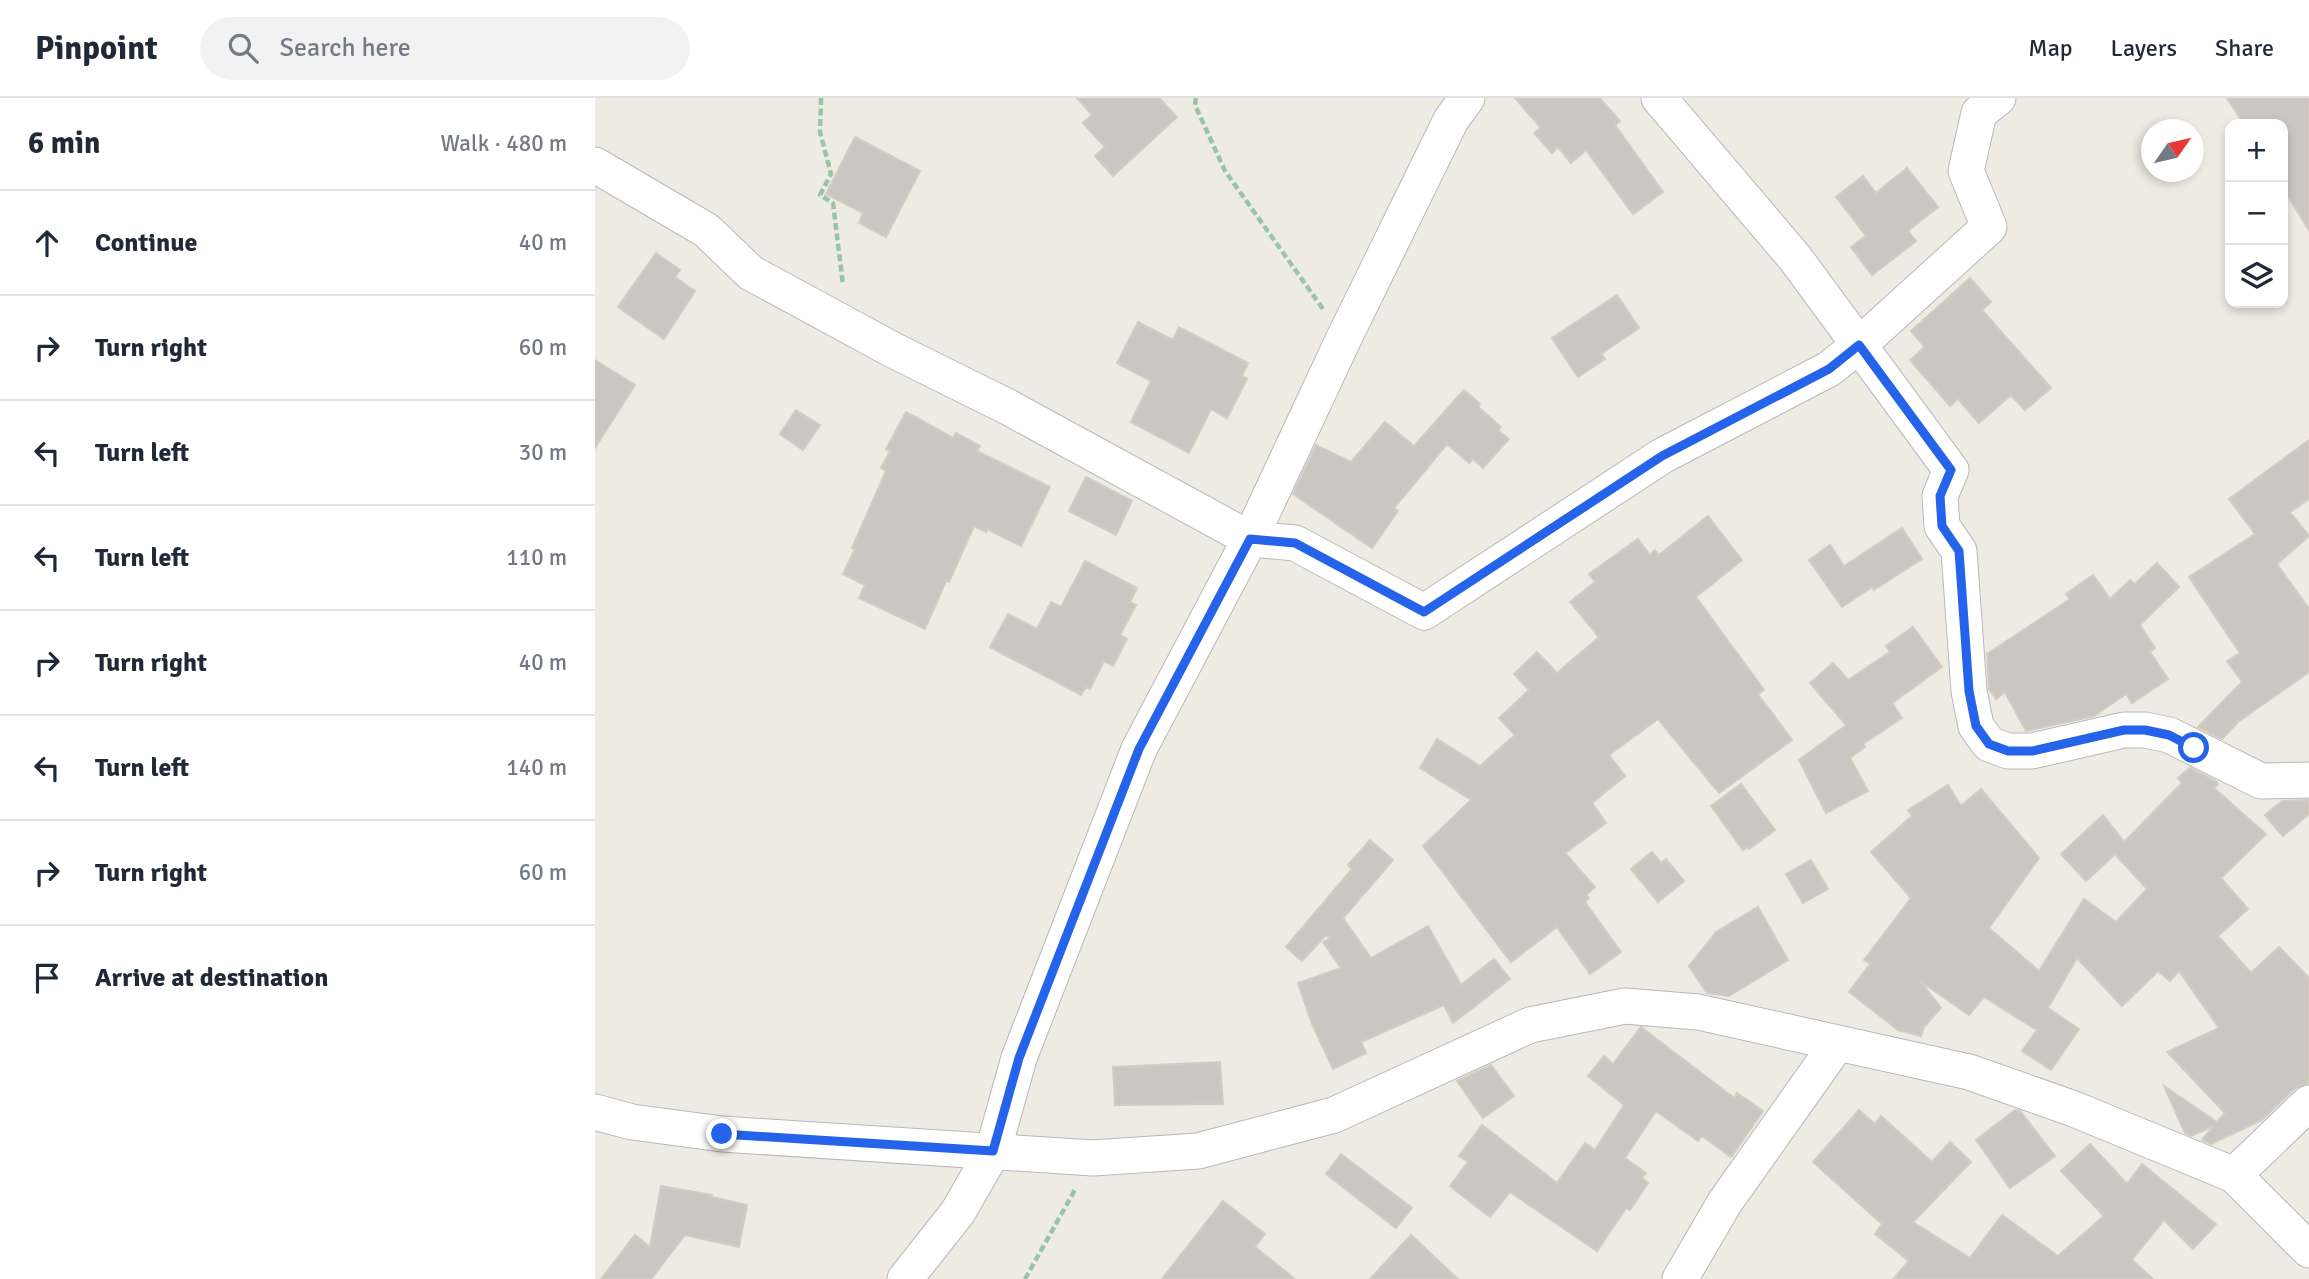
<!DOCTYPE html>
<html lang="en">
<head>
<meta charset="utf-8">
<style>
	body { margin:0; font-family:Signika,sans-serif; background:#f2f2f3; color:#1f2937 }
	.controls { position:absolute; right:21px; top:21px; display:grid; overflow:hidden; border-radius:14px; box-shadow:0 4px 10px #0003 }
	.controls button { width:63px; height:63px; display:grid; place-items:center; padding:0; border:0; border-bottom:2px solid #e0e1e3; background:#fff; color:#1f2937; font:35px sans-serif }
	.compass { position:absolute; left:1546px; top:21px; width:63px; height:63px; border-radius:50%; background:#fff; box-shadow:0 4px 10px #0003; rotate:56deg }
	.stop { position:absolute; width:21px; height:21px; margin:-16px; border:5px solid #2563eb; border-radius:50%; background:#fff }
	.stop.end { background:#2563eb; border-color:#fff; box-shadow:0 2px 7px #0008 }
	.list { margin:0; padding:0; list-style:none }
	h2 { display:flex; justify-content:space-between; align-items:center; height:91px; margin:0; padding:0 28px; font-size:30px }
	h2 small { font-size:23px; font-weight:400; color:#747a83 }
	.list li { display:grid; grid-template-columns:46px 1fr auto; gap:21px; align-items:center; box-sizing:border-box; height:105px; padding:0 28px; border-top:2px solid #e0e1e3 }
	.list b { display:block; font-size:26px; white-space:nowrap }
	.list em { font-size:23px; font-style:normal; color:#747a83 }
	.icon { flex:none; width:38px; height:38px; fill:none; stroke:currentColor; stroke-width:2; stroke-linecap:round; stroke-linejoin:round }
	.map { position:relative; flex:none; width:1714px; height:1181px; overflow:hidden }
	header { display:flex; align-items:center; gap:42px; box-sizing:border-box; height:98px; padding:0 35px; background:#fff; border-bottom:2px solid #e0e1e3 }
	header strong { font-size:33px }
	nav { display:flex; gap:38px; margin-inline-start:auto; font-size:24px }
	.search { width:490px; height:63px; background:#f2f2f3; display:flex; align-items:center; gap:18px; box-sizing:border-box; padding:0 24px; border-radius:38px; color:#747a83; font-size:26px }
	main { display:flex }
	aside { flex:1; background:#fff }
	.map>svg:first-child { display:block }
</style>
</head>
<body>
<header>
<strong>Pinpoint</strong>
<div class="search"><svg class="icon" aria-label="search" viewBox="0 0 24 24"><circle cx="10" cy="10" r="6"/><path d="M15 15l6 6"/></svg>Search here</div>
<nav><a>Map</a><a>Layers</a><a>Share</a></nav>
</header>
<main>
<aside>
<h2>6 min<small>Walk · 480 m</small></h2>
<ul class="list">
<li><svg class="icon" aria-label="ahead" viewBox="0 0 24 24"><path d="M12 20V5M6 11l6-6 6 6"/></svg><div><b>Continue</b></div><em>40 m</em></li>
<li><svg class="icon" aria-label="right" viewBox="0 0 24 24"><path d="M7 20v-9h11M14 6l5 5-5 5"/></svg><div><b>Turn right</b></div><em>60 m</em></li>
<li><svg class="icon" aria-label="left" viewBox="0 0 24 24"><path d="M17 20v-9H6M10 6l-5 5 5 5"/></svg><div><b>Turn left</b></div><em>30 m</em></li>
<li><svg class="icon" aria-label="left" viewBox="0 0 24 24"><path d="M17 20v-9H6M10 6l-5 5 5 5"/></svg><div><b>Turn left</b></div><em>110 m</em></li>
<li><svg class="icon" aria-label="right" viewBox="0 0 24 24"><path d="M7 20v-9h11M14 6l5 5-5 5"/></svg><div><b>Turn right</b></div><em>40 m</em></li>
<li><svg class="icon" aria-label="left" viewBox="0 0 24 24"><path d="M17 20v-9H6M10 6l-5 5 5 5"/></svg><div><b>Turn left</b></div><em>140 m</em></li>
<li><svg class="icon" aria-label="right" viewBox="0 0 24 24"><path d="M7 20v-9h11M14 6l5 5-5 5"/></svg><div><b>Turn right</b></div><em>60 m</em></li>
<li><svg class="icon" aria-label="arrive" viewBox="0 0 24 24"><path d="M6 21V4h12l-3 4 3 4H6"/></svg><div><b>Arrive at destination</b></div></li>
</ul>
</aside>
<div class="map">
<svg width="1714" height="1181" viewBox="0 0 1714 1181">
	<rect width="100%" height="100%" fill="#eeebe3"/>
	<g fill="#cac7c2" stroke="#d2ccc1" stroke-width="2">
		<polygon points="482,0 564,0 582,19 518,78 500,58 510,49 488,25 497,17"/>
		<polygon points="920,0 1005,0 1025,23 1020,27 1068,94 1038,116 991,52 976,65 963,49 957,55 939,35 946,30"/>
		<polygon points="1632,0 1714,0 1714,132 1688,90 1688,26 1649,26"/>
		<polygon points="260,39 325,73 291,139 264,125 268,115 231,96"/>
		<polygon points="1312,70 1343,109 1313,133 1321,143 1277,177 1256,149 1271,138 1241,99 1268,78 1281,95"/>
		<polygon points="61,155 85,172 80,179 100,193 69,241 23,209"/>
		<polygon points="1375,180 1396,204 1387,212 1456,290 1430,312 1416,297 1384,325 1363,301 1355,308 1315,262 1330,249 1316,233"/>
		<polygon points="1022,197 1044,230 1006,256 1010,261 983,279 957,240"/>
		<polygon points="543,224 578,242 584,229 653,265 647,278 652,281 632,320 616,311 594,355 536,324 556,283 522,265"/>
		<polygon points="0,262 40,287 0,350"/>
		<polygon points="869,292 885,306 883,309 906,329 903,332 914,341 888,370 878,361 874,365 852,346 799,410 803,413 777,450 698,396 721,347 756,364 790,324 819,348"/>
		<polygon points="201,312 225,327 208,352 185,336"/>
		<polygon points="311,314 358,340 361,335 385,348 382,353 455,389 426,448 392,431 391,434 379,428 354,484 351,483 330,531 264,500 270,487 248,476 260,451 257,450 291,373 286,370 295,353 291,351"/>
		<polygon points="1714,342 1714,401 1695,414 1714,438 1682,466 1714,511 1714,574 1643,624 1627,641 1603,629 1647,584 1632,563 1645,555 1594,479 1660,436 1634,401"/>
		<polygon points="491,379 537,403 521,437 474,413"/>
		<polygon points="1113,418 1147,462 1101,499 1169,592 1163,596 1197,642 1124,695 1063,621 1014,657 1030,678 997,705 1011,725 970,755 1000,789 991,797 994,800 990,804 1026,854 995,876 962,829 916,864 828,748 876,702 825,670 842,641 885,668 920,637 904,620 934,592 919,576 942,554 962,575 1004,539 975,504 1000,484 994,476 1043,441 1055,457 1060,452 1064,457"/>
		<polygon points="1307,430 1327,461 1279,492 1277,489 1247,509 1214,462 1235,447 1249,468"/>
		<polygon points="490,463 542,490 535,504 541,507 525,537 532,541 518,568 509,563 495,591 491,589 486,597 395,549 413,516 442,531 456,504 466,509"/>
		<polygon points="1562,465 1584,489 1545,527 1560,550 1555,554 1573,581 1537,605 1531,596 1499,618 1431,633 1410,594 1401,601 1394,591 1392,556 1475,501 1471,496 1498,477 1515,501 1535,482 1540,486"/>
		<polygon points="1318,529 1347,569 1297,605 1307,620 1268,646 1270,649 1255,660 1273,693 1231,715 1204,662 1251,627 1215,585 1238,565 1253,582 1295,554 1291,548"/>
		<polygon points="1595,670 1621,683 1623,686 1619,690 1671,736 1626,780 1653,811 1623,838 1656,875 1684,849 1714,880 1714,985 1700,990 1667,1022 1616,1046 1607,1042 1619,1028 1596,1038 1590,1035 1569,988 1622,1024 1630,1015 1572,954 1624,930 1584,873 1575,883 1563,873 1527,908 1482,860 1453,910 1484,931 1456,972 1427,953 1442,932 1389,899 1374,917 1325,883 1346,910 1329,929 1326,938 1303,932 1254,894 1275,866 1269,862 1316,800 1276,754 1317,718 1313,712 1353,687 1366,708 1386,691 1444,760 1394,830 1444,873 1489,801 1521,824 1552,791 1520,756 1491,783 1466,756 1508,717 1529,744 1587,685 1583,680"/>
		<polygon points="1146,686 1180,732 1154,751 1152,749 1148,752 1116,708"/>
		<polygon points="1714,702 1714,716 1688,738 1670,717 1687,703"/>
		<polygon points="775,742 798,762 748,820 776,860 833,828 866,887 899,861 915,881 858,925 849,907 766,944 771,955 738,971 717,926 703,885 746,870 728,844 735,840 731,837 707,863 691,849 757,771 753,767"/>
		<polygon points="1057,754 1066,765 1071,761 1089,783 1063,804 1036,771"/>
		<polygon points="1216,762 1233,791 1208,805 1191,776"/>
		<polygon points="1163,809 1193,862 1134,898 1112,895 1094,868 1121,834"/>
		<polygon points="1046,929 1139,1000 1142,995 1168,1013 1136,1059 1107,1038 1103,1043 1061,1013 1030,1060 1051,1075 1047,1080 1053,1085 1035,1112 1031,1110 1002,1153 915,1094 895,1119 855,1088 873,1064 864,1058 887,1027 962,1085 990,1045 1000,1052 1029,1007 993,978 1009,958 1018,966"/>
		<polygon points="625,964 628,1006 520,1007 518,969"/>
		<polygon points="896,967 919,998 888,1020 862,983"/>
		<polygon points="1264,1012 1280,1026 1286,1018 1337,1064 1355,1044 1376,1064 1318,1124 1375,1160 1407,1117 1463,1158 1509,1118 1466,1073 1495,1046 1532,1086 1547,1066 1621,1126 1598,1151 1569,1122 1537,1162 1558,1181 1298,1181 1314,1163 1280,1136 1287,1126 1218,1064"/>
		<polygon points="1420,1012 1425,1013 1460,1058 1415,1090 1381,1042"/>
		<polygon points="746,1056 817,1110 801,1130 731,1076"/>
		<polygon points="66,1088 117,1097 117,1099 152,1107 144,1149 90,1137 56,1181 6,1181 40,1137 55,1149"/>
		<polygon points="628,1103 670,1136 660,1149 700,1181 567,1181"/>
		<polygon points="816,1137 863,1181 775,1181"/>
	</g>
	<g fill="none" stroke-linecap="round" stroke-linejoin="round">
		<defs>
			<g id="street">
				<polyline points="1064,0 1200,160 1356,372 1345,398 1347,428 1364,453 1374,593 1381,628 1394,646 1413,653 1437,653 1529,632 1550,632 1574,637 1666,683 1714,682"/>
				<polyline points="0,67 111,132 156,175 298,252 413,309 655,441 700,445 829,514 1067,358 1234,271 1264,247 1394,129 1371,73 1384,15 1403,0"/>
				<polyline points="0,1014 37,1024 127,1036 498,1060 603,1053 739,1017 935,927 1030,908 1103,914 1374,974 1479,1011 1639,1077 1714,1152"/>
				<polyline points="1639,1077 1714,1005"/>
				<polyline points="310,1181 363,1114 398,1053 424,960 544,651 655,441 749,240 856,22 872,0"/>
				<polyline points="1085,1181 1130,1104 1242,946"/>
			</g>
		</defs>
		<use href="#street" stroke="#b5b9bd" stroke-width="37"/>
		<g stroke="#98c6a4" stroke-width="4.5" stroke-dasharray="7 3.5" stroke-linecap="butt">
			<polyline points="226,0 225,34 236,76 225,97 238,105 248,187"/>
			<polyline points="601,0 600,7 630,73 728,211"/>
			<polyline points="430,1181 481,1090"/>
		</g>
		<use href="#street" stroke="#fff" stroke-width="35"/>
	</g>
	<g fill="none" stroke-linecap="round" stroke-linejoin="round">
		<polyline stroke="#2563eb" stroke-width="9" points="127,1036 398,1053 424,960 544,651 655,441 700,445 829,514 1067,358 1234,271 1264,247 1356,372 1345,398 1347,428 1364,453 1374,593 1381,628 1394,646 1413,653 1437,653 1529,632 1550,632 1574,637 1599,650"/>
	</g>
</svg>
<div class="controls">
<button>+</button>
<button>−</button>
<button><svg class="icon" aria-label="layers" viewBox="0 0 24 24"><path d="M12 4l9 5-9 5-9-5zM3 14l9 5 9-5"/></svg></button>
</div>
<svg class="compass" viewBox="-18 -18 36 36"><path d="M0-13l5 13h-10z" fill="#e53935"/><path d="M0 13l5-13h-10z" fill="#747a83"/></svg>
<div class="stop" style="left:1599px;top:650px"></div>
<div class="stop end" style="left:127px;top:1036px"></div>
</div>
</main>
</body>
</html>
